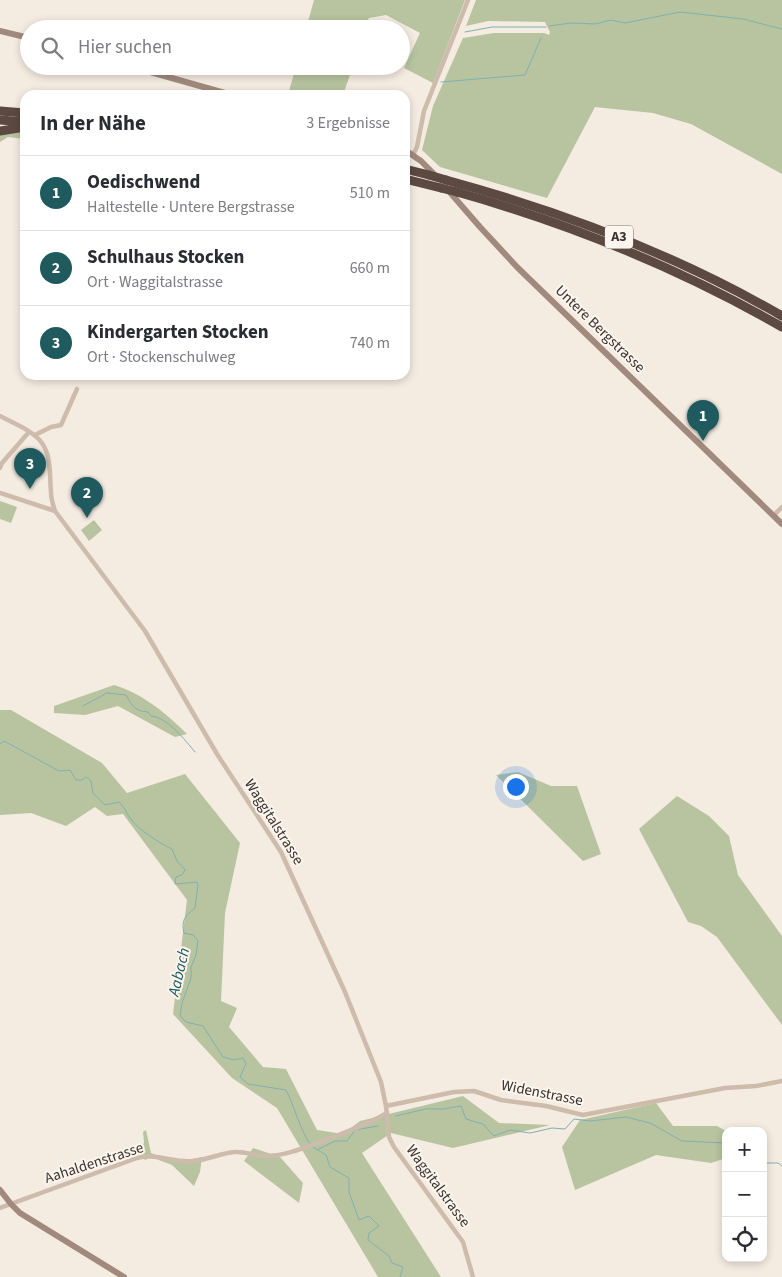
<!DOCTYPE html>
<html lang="de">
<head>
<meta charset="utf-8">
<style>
	body { margin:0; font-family:"Source Sans 3",sans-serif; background:#f7f7f7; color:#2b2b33 }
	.controls { position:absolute; right:15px; bottom:15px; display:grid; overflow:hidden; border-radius:10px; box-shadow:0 2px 8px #0003 }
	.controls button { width:45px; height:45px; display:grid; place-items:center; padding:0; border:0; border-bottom:1px solid #e1e1e2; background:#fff; color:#2b2b33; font:25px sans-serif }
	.you { position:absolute; left:515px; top:786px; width:18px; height:18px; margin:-12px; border:4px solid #fff; border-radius:50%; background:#1a73e8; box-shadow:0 0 0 8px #1a73e833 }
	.badge { display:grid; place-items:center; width:32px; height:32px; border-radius:50%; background:#1f5a5e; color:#fff; font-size:16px; font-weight:700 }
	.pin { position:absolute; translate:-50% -41px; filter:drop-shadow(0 1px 2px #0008) }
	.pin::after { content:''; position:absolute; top:26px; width:18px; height:15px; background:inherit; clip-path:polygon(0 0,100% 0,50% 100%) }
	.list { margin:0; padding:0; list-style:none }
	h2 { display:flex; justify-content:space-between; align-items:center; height:65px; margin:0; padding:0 20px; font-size:21px }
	h2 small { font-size:16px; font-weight:400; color:#7c7c81 }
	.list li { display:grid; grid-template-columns:32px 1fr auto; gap:15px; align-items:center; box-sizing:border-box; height:75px; padding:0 20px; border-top:1px solid #e1e1e2 }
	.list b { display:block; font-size:19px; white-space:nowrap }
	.list p { margin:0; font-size:16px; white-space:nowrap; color:#7c7c81 }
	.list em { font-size:16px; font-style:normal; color:#7c7c81 }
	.icon { flex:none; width:28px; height:28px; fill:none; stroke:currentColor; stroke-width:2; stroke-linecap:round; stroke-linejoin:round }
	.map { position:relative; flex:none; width:782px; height:1277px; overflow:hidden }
	.search { position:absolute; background:#fff; box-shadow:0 2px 8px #0003; left:20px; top:20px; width:390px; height:55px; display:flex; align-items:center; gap:12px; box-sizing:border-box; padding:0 18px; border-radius:28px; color:#7c7c81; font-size:19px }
	.panel { position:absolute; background:#fff; box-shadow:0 2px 8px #0003; left:20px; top:90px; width:390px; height:290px; border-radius:15px }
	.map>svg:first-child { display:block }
</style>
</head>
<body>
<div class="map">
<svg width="782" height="1277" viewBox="0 0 782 1277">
	<rect width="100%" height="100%" fill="#f4ebe1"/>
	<g fill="#b8c4a0">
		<polygon points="314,0 465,0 433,83 404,68 420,33 386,15 369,18 363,29 306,29"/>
		<polygon points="476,0 782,0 782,174 691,124 653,113 595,107 547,198 440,167 422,150 433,106 463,38 494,33 544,33 549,35 550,32 545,22 488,21 466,26"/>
		<polygon points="296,66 353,66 343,95 288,95"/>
		<polygon points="10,132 25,132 25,139 8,137 0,142 0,134"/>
		<polygon points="0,501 17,507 11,523 0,519"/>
		<polygon points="94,520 102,530 89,541 81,530"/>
		<path d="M 114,685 C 143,694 166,713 187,734 L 175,737 L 118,706 L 85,715 L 54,713 L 54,706 Z"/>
		<polygon points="0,710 11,710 102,763 127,793 185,774 240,843 225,913 221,1001 237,1008 229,1027 263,1067 286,1069 317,1130 343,1134 360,1121 463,1096 499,1123 550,1125 453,1148 391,1133 362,1153 441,1277 378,1277 277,1108 232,1078 173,1014 187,900 123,814 107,816 95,807 66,826 31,813 0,815"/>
		<polygon points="518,772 551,786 577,786 601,854 583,861 496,775"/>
		<polygon points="677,796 709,816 729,836 738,875 782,936 782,1025 717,937 701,926 688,922 639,829"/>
		<polygon points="656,1103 673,1126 717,1126 726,1131 726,1158 711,1163 656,1155 575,1190 562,1147 580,1120"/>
		<path d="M 146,1130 L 151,1153 C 171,1161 181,1162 202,1157 L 200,1172 L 194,1186 L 172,1165 L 151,1157 L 145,1160 L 141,1155 L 144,1142 L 143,1132 Z"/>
		<polygon points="253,1148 280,1157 303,1183 299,1203 244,1161"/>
	</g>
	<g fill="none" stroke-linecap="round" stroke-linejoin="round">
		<g stroke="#7fb0b2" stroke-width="1">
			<polyline points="549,26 571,23 595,24 611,20 625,23 680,12 743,19 782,29"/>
			<polyline points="465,32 492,27 546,27"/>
			<polyline points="441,82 525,75 541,38"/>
			<path d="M 83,706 L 107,693 L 126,695 C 132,706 135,711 148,712 L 151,716 C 167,717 185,740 195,752"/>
			<path d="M 0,744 L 4,741 L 59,771 L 70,770 L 76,780 L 82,780 L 86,777 L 91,781 L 93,793 L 105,805 L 119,802 C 125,808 126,812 130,818 C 137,829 161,844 172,849 L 177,861 L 185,870 L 182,875 L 176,877 L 175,884 L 197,882 L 198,885 L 195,908 C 185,916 181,920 184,933 L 193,935 L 198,940 L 196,955 L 191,967 L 191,978 L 182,1003 L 180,1016 L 186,1022 L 203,1026 L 223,1057 L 234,1060 L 243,1058 L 246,1064 L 240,1077 L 248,1084 L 286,1090 C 295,1107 299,1128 310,1144"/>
			<polyline points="396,1116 425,1109 443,1109 461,1106 466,1119 483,1124 494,1136 510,1130 530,1133 552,1128 565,1129 574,1119 590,1121 626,1117 650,1123 682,1141 726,1143"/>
			<polyline points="313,1147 326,1155 330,1167 349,1178 349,1192 359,1220 369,1216 379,1226 369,1233 368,1240 389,1256 392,1263 403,1267 400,1277"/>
			<polyline points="317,1150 335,1141 347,1141 355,1130 378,1126"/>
			<polyline points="764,1163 778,1163 782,1166"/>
		</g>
		<g stroke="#cdbbac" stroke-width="4.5">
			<polyline points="413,155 417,147 424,111 468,0"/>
			<path d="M 0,416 C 11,422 25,427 34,435 C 53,449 49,472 51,492 C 51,499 53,505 55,511 L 145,631 L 217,754 L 281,852 L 345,992 L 381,1082 L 386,1106 L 389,1137 L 394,1147 L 463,1242 L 473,1277"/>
			<polyline points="35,435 51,427 61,425 77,389"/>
			<polyline points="0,468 2,463 29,432"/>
			<polyline points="0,493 55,511"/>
			<polyline points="773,516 782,507"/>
			<polyline points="386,1106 454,1092 474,1091 501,1100 546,1106 583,1115 725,1088 756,1086 782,1081"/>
			<path d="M 0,1208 L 137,1158 C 159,1153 173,1163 193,1161 C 208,1160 220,1153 235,1152 C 245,1151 255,1156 265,1156 C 288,1156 310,1145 331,1138 C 350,1130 369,1124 387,1113"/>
		</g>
		<g stroke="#a18a7d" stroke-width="6">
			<polyline points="0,31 29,38"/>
			<polyline points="129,66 232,95"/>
			<polyline points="405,150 421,161 436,176"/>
			<polyline points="447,189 480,227 517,267 782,524"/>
			<polyline points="0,1190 11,1204 20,1213 124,1277"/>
		</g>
		<g stroke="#5c4a42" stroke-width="9">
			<polyline points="0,111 25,113"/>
			<polyline points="0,120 25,122"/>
			<polyline points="0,131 25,127"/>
			<polyline points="405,169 429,175"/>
			<polyline points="405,179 441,188"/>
			<path d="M 446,180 C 563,212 677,255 782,316"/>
			<path d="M 457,192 C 571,224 679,268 782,327"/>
		</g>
		<g stroke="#5c4a42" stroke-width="9">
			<polyline points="429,175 446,180"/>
			<polyline points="441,188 457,192"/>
		</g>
	</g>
	<g text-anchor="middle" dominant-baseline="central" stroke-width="4" stroke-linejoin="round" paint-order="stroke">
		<rect fill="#fbf5ee" stroke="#756b66" stroke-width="1" x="605" y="225.5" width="28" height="23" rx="4"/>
		<g font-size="14" font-weight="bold" fill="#3b302b">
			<text x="619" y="237">A3</text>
		</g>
		<g font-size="15" fill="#3b302b" stroke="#fbf5ee">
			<text transform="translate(600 329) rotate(44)">Untere Bergstrasse</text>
			<text transform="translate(274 822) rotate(58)">Waggitalstrasse</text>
			<text transform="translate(542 1093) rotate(11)">Widenstrasse</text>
			<text transform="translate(94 1163) rotate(-18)">Aahaldenstrasse</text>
			<text transform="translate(438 1186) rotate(54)">Waggitalstrasse</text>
		</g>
		<g font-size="16" font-style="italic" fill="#1f5a5e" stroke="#fbf5ee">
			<text transform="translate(179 972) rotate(-77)">Aabach</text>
		</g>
	</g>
</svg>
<div class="controls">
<button>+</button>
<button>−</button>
<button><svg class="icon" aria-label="locate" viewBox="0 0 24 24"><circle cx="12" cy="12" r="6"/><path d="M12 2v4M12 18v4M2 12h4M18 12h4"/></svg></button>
</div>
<div class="you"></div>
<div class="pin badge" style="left:703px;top:441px">1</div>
<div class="pin badge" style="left:87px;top:518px">2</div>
<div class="pin badge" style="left:30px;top:489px">3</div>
<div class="search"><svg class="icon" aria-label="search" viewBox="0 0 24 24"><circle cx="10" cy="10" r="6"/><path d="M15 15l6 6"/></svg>Hier suchen</div>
<section class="panel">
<h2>In der Nähe<small>3 Ergebnisse</small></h2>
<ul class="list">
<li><span class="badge">1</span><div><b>Oedischwend</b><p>Haltestelle · Untere Bergstrasse</p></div><em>510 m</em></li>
<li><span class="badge">2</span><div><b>Schulhaus Stocken</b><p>Ort · Waggitalstrasse</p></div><em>660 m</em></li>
<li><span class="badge">3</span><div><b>Kindergarten Stocken</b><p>Ort · Stockenschulweg</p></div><em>740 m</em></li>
</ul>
</section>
</div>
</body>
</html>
